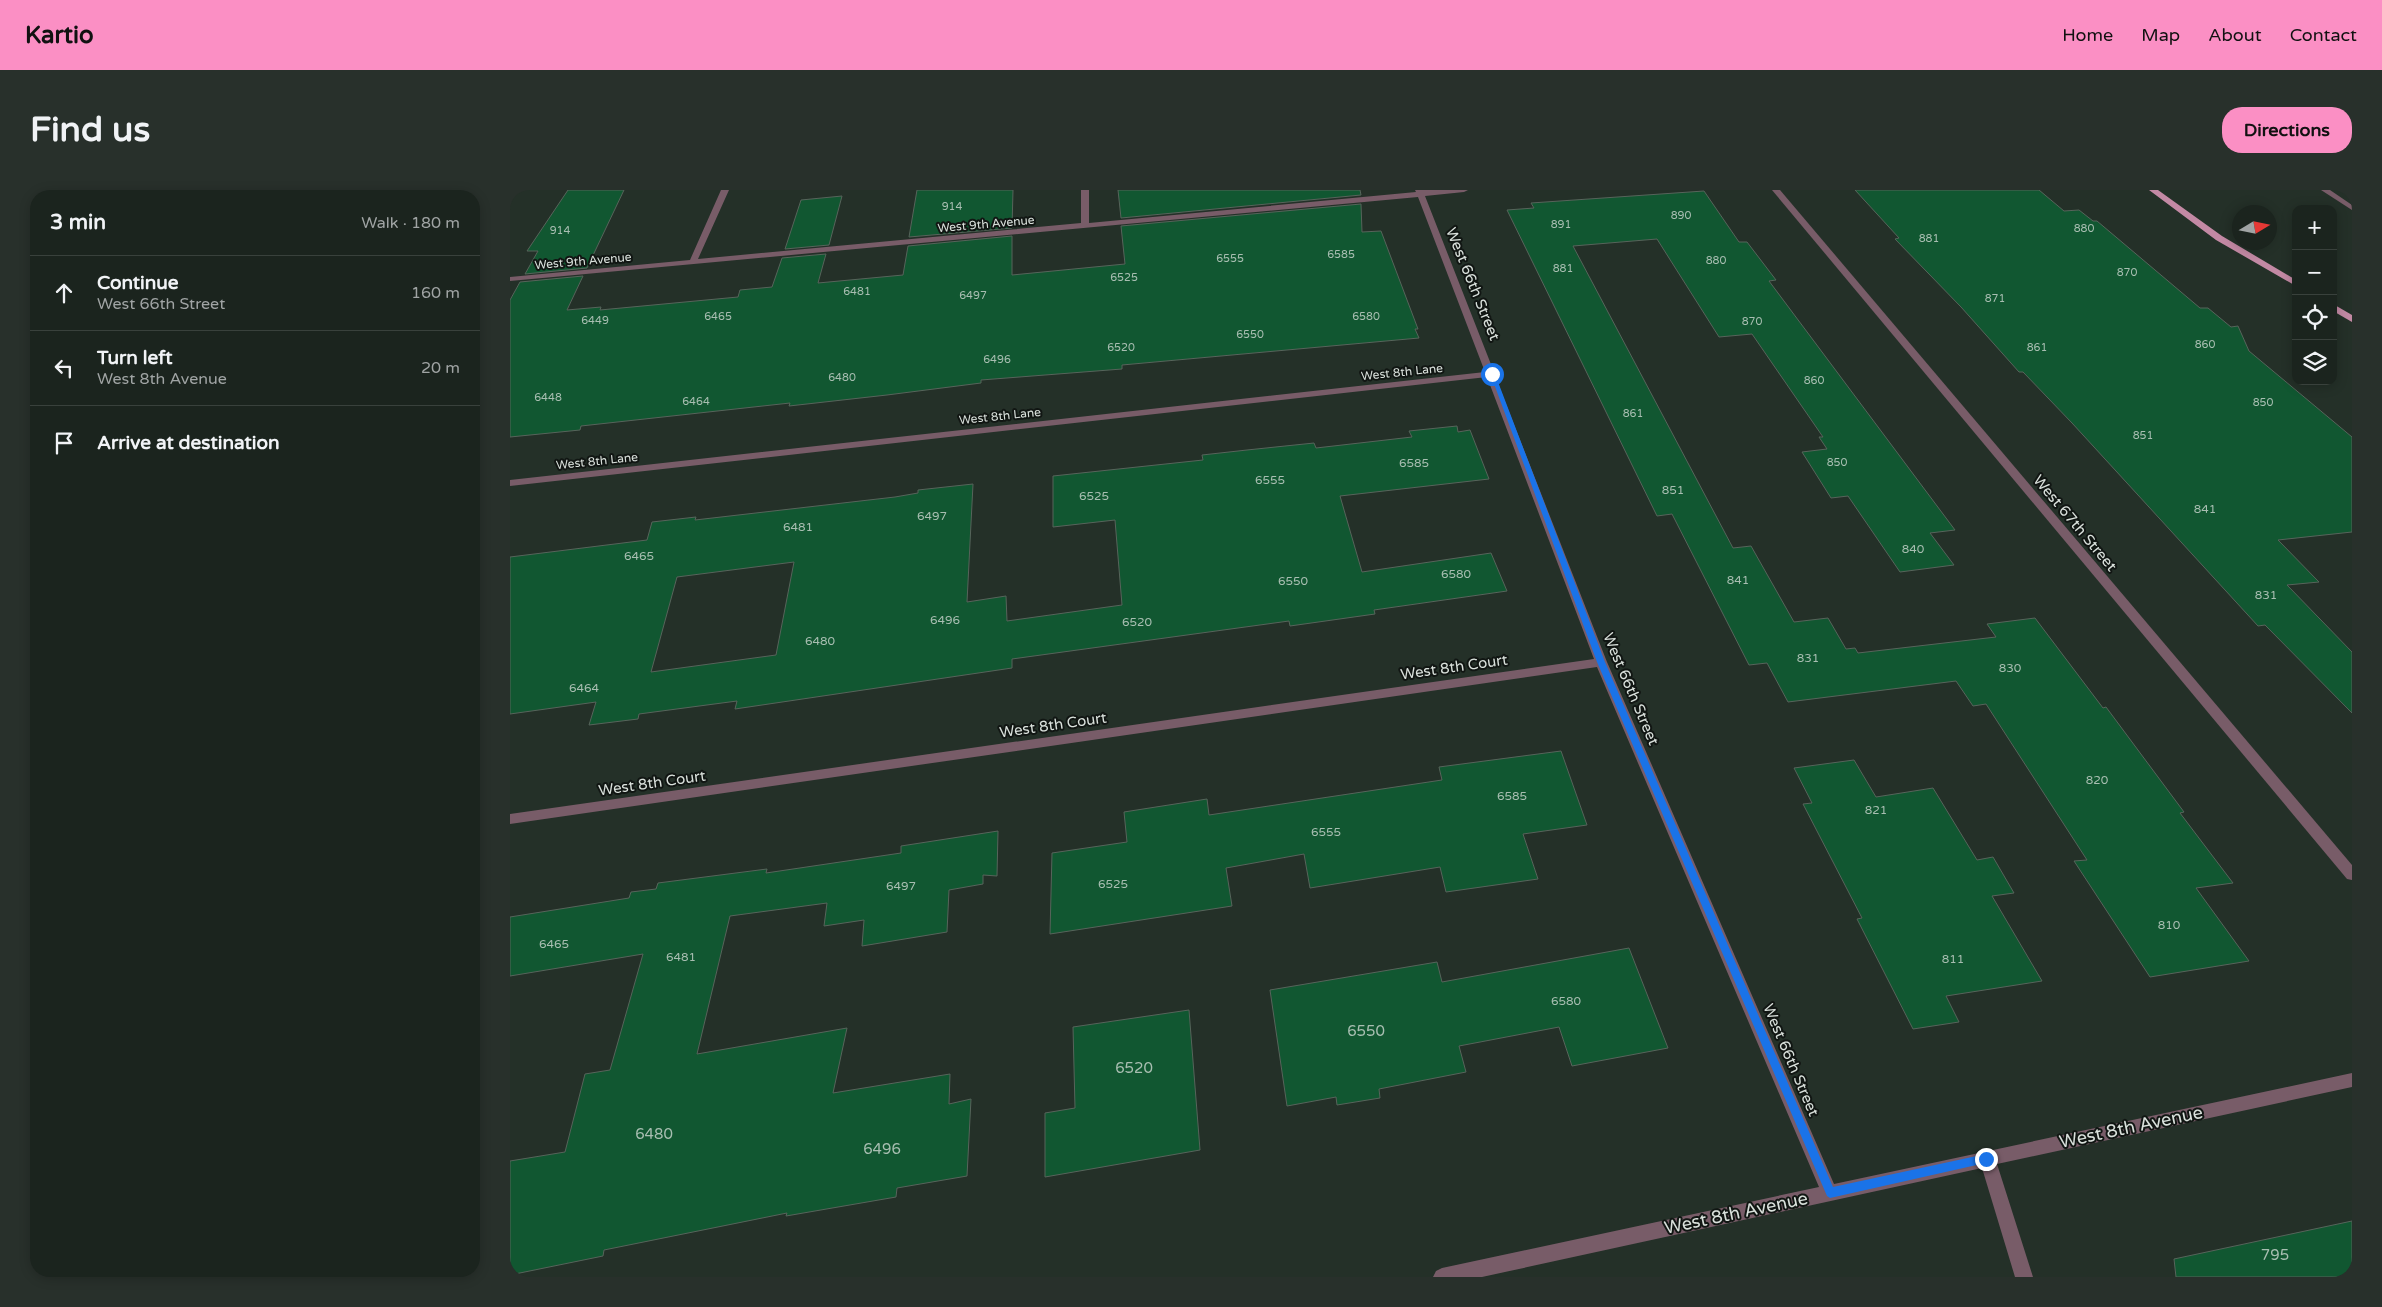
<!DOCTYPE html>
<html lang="en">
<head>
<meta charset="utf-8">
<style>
	body { margin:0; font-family:"Varela Round",sans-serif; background:#28302b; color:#f1f3f6 }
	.controls { position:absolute; right:15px; top:15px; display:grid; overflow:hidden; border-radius:10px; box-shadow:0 2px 12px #0003 }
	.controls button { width:45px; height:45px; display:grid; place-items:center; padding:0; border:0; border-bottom:1px solid #39413c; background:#1b241e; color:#f1f3f6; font:25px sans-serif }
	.compass { position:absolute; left:1722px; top:15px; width:45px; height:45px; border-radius:50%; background:#1b241e; box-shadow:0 2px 12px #0003; rotate:80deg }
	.stop { position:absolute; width:15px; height:15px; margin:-11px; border:4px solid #1a73e8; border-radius:50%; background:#fff }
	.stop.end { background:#1a73e8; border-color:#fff; box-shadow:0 1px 5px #0008 }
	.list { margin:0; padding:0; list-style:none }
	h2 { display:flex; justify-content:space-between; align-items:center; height:65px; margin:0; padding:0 20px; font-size:21px }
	h2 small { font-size:16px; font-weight:400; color:#a0a4a4 }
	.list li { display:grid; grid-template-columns:32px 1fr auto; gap:15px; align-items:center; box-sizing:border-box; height:75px; padding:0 20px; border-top:1px solid #39413c }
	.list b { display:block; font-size:19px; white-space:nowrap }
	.list p { margin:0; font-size:16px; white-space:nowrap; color:#a0a4a4 }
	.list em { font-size:16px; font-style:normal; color:#a0a4a4 }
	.icon { flex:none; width:28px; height:28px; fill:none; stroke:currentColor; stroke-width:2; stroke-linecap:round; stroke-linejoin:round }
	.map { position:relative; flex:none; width:1842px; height:1087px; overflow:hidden; border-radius:20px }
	header { display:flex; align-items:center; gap:30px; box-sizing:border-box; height:70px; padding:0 25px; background:#fb8fc4; color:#111 }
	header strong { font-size:24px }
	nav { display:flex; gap:28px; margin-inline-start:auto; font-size:18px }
	.intro { display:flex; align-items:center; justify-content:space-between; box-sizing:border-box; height:120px; padding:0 30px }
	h1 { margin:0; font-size:35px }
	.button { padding:12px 22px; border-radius:20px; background:#fb8fc4; color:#111; font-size:18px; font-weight:700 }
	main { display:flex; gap:30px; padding:0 30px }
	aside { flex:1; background:#1b241e; border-radius:20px; box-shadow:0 2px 12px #0003 }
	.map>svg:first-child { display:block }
</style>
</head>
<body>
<header>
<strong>Kartio</strong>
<nav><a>Home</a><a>Map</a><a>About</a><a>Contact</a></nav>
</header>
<div class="intro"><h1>Find us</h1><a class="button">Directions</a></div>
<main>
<aside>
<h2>3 min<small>Walk · 180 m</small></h2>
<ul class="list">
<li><svg class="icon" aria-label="ahead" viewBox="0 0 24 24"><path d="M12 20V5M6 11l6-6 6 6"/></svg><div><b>Continue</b><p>West 66th Street</p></div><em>160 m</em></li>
<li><svg class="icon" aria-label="left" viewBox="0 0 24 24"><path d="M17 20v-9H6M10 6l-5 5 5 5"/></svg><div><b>Turn left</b><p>West 8th Avenue</p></div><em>20 m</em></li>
<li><svg class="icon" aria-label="arrive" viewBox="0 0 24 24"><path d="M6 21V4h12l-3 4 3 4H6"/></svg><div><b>Arrive at destination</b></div></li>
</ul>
</aside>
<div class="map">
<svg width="1842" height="1087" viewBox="0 0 1842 1087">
	<rect width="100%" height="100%" fill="#243028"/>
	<g fill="#115731" stroke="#57645b" fill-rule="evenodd">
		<polygon points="58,0 114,0 77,78 15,84 28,61 17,61"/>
		<polygon points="407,0 503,0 502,38 399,47"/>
		<polygon points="608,0 850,0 851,5 611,28"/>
		<polygon points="1345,0 1529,0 1554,21 1569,20 1583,31 1587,31 1690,118 1698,118 1721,137 1728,136 1739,161 1842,247 1842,342 1768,350 1809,392 1777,395 1842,462 1842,523 1755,435 1748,436 1562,233 1513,182 1509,182 1451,117 1385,49 1389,48"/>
		<polygon points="1194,1 1229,52 1237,52 1266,90 1259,91 1445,340 1420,343 1444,375 1390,382 1338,306 1321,308 1292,262 1317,259 1309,247 1313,247 1242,144 1209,147 1147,49 1063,56 1223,358 1241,356 1284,432 1318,428 1336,459 1345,458 1348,463 1486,447 1477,434 1525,428 1593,518 1596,517 1674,622 1670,623 1723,693 1686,698 1739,771 1640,787 1564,671 1577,670 1476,514 1463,516 1446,491 1278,512 1257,473 1239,475 1162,324 1147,326 997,20 1024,18 1021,13"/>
		<polygon points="332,6 319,55 275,59 291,10"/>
		<polygon points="851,14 852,42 871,41 908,139 905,139 909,148 612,175 612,179 471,190 471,193 377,205 279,216 280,213 71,236 70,240 0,247 0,110 10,92 73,86 57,120 91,117 90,120 228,107 230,100 262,97 272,68 316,64 308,93 393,85 398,56 502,46 502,85 615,74 611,36"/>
		<path d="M 947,236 L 948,242 L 960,240 L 979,289 L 830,306 L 852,382 L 981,363 L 997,401 L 864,420 L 865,424 L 780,436 L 779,431 L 502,469 L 502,478 L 225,519 L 227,511 L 129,524 L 128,529 L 79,535 L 86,512 L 0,524 L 0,367 L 137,350 L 142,332 L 186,327 L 185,330 L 385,307 L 408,303 L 408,300 L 463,294 L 457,412 L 496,406 L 497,431 L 612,415 L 605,330 L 543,337 L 543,286 L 693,270 L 692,265 L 737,260 L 804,253 L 806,258 L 902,247 L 899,241 ZM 284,372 L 266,465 L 141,482 L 167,387 Z"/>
		<polygon points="1051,561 1077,635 1013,644 1028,689 936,702 930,677 800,698 794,664 716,678 722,716 540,744 542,663 617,652 614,622 697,609 699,625 932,590 929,577"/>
		<polygon points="1344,570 1366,607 1423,598 1467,670 1483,667 1504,703 1482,706 1532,791 1436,806 1449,832 1403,839 1347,729 1352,728 1293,614 1302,613 1284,578"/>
		<polygon points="488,641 487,686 473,685 473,694 439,700 437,742 352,756 354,730 314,736 317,713 220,726 187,864 337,838 323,903 440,884 439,914 461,909 457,986 387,998 386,1007 276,1026 277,1023 94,1060 93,1066 0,1085 0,971 55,962 75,884 100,880 133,764 0,786 0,727 119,708 121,702 146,699 148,693 257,679 256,683 391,663 391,656"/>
		<polygon points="1119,758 1158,858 1062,876 1049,837 949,856 956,882 869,899 870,908 827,915 826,907 777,916 760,800 927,772 932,792"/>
		<polygon points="679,820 690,960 535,987 535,923 565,918 563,837"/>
		<polygon points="1842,1031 1842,1087 1666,1087 1664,1069"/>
	</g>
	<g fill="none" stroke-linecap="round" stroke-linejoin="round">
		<g fill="#785c68" fill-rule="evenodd">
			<polygon points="211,0 219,0 188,69 571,33 571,0 579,0 579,33 906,2 905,0 958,0 954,2 915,6 984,182 987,184 985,186 1097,472 1324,994 1842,883 1842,897 1487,974 1523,1087 1505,1087 1472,978 972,1087 923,1087 926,1081 932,1078 1309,997 1087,477 0,634 0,624 1084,469 977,187 0,296 0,290 975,182 908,7 0,91 0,87 180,70"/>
			<polygon points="1262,0 1270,0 1842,675 1842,690 1837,689"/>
			<polygon points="1811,0 1820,0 1842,15 1842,20"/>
		</g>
		<g fill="#c389a4" fill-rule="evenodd">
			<polygon points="1639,0 1648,0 1712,46 1786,90 1786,96 1706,50"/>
			<polygon points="1823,114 1842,125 1842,132 1823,121"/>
		</g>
	</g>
	<polygon fill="#1a73e8" points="980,183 985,184 1095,472 1323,997 1476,964 1480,965 1480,972 1320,1008 1317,1006 1087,472"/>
	<g text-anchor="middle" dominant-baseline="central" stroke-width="4" stroke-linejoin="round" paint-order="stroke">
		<g font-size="11" fill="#a8beb1">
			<text x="442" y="16">914</text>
			<text x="1171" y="25">890</text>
			<text x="1051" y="34">891</text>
			<text x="1574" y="38">880</text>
			<text x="50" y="40">914</text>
			<text x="1419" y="48">881</text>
			<text x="831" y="64">6585</text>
			<text x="720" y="68">6555</text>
			<text x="1206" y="70">880</text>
			<text x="1053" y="78">881</text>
			<text x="1617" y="82">870</text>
			<text x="614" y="87">6525</text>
			<text x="347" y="101">6481</text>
			<text x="463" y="105">6497</text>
			<text x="1485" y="108">871</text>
			<text x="208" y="126">6465</text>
			<text x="856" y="126">6580</text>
			<text x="85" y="130">6449</text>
			<text x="1242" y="131">870</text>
			<text x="740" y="144">6550</text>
			<text x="1695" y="154">860</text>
			<text x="611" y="157">6520</text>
			<text x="1527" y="157">861</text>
			<text x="487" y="169">6496</text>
			<text x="332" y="187">6480</text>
			<text x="1304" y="190">860</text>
			<text x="38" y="207">6448</text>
			<text x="186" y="211">6464</text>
			<text x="1753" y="212">850</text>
			<text x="1123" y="223">861</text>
			<text x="1633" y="245">851</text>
			<text x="1327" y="272">850</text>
		</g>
		<g font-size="12" fill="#dae1dc" stroke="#111613">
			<text transform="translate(476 34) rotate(-5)">West 9th Avenue</text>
			<text transform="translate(73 71) rotate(-5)">West 9th Avenue</text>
			<text transform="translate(892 182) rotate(-6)">West 8th Lane</text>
			<text transform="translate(490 226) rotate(-6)">West 8th Lane</text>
			<text transform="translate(87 271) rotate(-6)">West 8th Lane</text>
		</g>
		<g font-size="12" fill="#a8beb1">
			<text x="904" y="273">6585</text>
			<text x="760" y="290">6555</text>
			<text x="1163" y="300">851</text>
			<text x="584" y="306">6525</text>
			<text x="1695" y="319">841</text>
			<text x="422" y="326">6497</text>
			<text x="288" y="337">6481</text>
			<text x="1403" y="359">840</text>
			<text x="129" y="366">6465</text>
			<text x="946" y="384">6580</text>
			<text x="1228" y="390">841</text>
			<text x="783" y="391">6550</text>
			<text x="1756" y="405">831</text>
			<text x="435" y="430">6496</text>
			<text x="627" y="432">6520</text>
			<text x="310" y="451">6480</text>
			<text x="1298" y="468">831</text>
			<text x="1500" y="478">830</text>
			<text x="74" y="498">6464</text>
			<text x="1587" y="590">820</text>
			<text x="1002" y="606">6585</text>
			<text x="1366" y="620">821</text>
			<text x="816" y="642">6555</text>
			<text x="603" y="694">6525</text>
			<text x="391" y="696">6497</text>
			<text x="1659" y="735">810</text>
			<text x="44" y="754">6465</text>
			<text x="171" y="767">6481</text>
			<text x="1443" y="769">811</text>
			<text x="1056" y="811">6580</text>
		</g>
		<g font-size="15" fill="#dae1dc" stroke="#111613">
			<text transform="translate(963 94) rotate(68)">West 66th Street</text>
			<text transform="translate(1565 333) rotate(50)">West 67th Street</text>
			<text transform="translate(944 477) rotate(-8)">West 8th Court</text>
			<text transform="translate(1121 499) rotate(67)">West 66th Street</text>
			<text transform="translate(543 535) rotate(-8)">West 8th Court</text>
			<text transform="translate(142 593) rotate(-8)">West 8th Court</text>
			<text transform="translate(1281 870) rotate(67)">West 66th Street</text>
		</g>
		<g font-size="15" fill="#a8beb1">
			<text x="856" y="841">6550</text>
			<text x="624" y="878">6520</text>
			<text x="144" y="944">6480</text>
			<text x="372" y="959">6496</text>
			<text x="1765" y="1065">795</text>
		</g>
		<g font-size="18" fill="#dae1dc" stroke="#111613">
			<text transform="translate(1621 937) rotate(-12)">West 8th Avenue</text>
			<text transform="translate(1226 1023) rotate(-12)">West 8th Avenue</text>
		</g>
	</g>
</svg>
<div class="controls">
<button>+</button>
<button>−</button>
<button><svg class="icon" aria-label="locate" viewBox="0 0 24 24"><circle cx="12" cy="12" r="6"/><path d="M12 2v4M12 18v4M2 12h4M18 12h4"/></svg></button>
<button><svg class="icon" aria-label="layers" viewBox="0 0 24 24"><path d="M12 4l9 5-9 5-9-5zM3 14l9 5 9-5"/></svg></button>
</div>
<svg class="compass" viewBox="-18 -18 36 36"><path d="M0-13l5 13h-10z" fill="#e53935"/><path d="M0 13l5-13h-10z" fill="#a0a4a4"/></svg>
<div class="stop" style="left:982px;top:184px"></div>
<div class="stop end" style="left:1476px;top:969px"></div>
</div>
</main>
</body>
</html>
